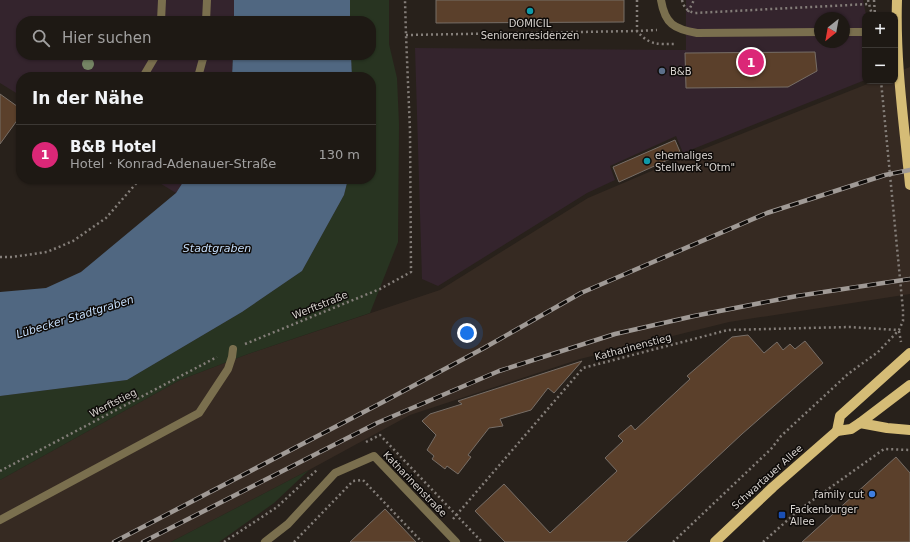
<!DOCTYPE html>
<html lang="de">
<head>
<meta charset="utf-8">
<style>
	body { margin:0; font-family:"DejaVu Sans",sans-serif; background:#2b2622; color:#f1f3f6 }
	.controls { position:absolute; right:12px; top:12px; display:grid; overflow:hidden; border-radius:8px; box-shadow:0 1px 3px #0004 }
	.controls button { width:36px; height:36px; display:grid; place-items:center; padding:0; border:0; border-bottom:1px solid #3c3834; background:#1e1914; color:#f1f3f6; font:20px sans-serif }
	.compass { position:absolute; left:814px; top:12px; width:36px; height:36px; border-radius:50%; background:#1e1914; box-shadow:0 1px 3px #0004; rotate:211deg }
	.you { position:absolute; left:467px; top:333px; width:14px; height:14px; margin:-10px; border:3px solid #fff; border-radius:50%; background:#1a73e8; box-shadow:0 0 0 6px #1a73e833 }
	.badge { display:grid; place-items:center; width:26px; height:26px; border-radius:50%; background:#db2777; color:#fff; font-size:13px; font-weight:700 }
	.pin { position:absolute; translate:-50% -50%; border:2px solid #fff; box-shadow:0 1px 4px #0006 }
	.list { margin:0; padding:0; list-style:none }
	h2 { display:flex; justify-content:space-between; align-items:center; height:52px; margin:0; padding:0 16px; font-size:17px }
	h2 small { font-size:13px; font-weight:400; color:#a1a0a0 }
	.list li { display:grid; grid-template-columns:26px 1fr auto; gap:12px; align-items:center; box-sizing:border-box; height:60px; padding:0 16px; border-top:1px solid #3c3834 }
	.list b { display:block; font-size:15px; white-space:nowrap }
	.list p { margin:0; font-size:13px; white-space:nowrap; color:#a1a0a0 }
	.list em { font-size:13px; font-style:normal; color:#a1a0a0 }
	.icon { flex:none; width:22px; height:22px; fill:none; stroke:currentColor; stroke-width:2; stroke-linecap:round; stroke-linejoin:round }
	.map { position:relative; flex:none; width:910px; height:542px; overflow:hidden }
	.search { position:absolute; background:#1e1914; box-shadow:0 1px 3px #0004; left:16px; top:16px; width:360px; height:44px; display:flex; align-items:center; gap:10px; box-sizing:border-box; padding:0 14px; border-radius:16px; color:#a1a0a0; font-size:15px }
	.panel { position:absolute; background:#1e1914; box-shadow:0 1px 3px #0004; left:16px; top:72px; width:360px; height:112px; border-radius:16px }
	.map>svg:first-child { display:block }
</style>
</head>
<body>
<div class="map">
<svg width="910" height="542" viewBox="0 0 910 542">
	<rect width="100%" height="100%" fill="#28211b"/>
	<g fill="#34242d" fill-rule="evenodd">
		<polygon points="0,0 234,0 234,21 21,21 21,55 233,55 232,77 21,77 21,96 0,83"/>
		<path d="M 686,0 L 863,0 L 866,15 L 865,15 L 865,80 L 683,153 L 676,136 L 610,166 L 615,180 L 587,193 L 438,286 L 422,279 L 415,48 L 686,50 ZM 820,18 L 844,18 L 844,42 L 820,42 Z"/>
		<polygon points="153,179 185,179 176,193"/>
	</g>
	<polygon fill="#362a22" points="910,67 910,294 729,322 580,359 410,415 309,470 171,542 0,542 0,480 180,380 248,354 440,290 588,198 701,150 875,81 895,81 895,73"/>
	<g fill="#283421">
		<polygon points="350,0 389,0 389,44 397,78 399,124 398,242 370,313 248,354 180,380 0,480 0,396 127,380 242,312 302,271 344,195 348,179 371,179 371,77 352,77 351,55 371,55 371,21 350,21"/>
		<polygon points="309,470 274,503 219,542 171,542"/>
	</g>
	<g fill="#506781">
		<rect x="234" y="0" width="116" height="21"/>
		<polygon points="233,55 351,55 352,77 232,77"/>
		<polygon points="185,179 348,179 344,195 302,271 242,312 127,380 0,396 0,292 46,288 81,272 176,193"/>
	</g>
	<g fill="#5b402b" stroke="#776e67">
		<polygon points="436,0 624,0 624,22 436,23"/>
		<polygon points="815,52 817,71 788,87 686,88 685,53"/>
		<polygon points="0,94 21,109 21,115 0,144"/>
		<polygon points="675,140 681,154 619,182 613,167"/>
		<polygon points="748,335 764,353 777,342 783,350 790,344 795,349 805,341 823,363 742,434 626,542 505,542 475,511 504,484 550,533 617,471 605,458 623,441 618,436 631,425 635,430 690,379 687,376 732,337"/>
		<polygon points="582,361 554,393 548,388 531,410 500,419 503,426 489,428 468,455 471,457 458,474 447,466 445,469 432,459 434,456 427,450 436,435 422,421 430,414 462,404 458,401"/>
		<polygon points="896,457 910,473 910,542 802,542"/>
		<polygon points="385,509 416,542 350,542"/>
	</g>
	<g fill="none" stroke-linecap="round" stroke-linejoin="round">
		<g stroke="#847e79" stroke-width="2.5" stroke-dasharray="2 3" stroke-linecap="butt">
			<path d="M 637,0 L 637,31 C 650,46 658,44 676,44"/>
			<path d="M 682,0 C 684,8 687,11 695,13 L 869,4"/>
			<polyline points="868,0 872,15"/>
			<polyline points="874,0 875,15"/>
			<polyline points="688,12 694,0"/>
			<polyline points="406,35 637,31 657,30"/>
			<polyline points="0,257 12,257 47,252 73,241 106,218 140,179"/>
			<polyline points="899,331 901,342"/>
			<polyline points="245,344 380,289 411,272 410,131 406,35 405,0"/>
			<polyline points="366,442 380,435 482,542"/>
			<polyline points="0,471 217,357"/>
			<polyline points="453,519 583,368 728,330 849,327 898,330"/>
			<polyline points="224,542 277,507 318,469"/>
			<polyline points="294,542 353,481 363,480 422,542"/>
			<polyline points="673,542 771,449 781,436 848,374 878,352 899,330 903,321 903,310 881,81"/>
			<polyline points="763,542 799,510 884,449 910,450"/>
		</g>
		<g stroke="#7a6f4e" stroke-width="8">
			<polyline points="161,21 162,0"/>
			<polyline points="206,21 207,0"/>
			<polyline points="143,77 156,55"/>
			<polyline points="198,77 204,55"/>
			<polyline points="0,520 199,413 228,369 232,357 233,349"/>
		</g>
		<g stroke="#7a6f4e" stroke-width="8">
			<path d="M 661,0 C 665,24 674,29 697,33 L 820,32"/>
			<polyline points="844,32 865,32"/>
			<polyline points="265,542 288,524 335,473 374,456 456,542"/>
		</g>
		<g stroke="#d5bc76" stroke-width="10">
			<path d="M 897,0 C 895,62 904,123 910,185"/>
			<polyline points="860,423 887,428 910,430"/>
			<polyline points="837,431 840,416 910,353"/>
			<polyline points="715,542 773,487 837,431 851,429 860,423 910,385"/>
		</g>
		<defs>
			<g id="rail">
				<polyline points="114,542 383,402 484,348 581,293 767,213 885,175 910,170"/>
				<polyline points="143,542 377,423 499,371 615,334 694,316 797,296 910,279"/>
			</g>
		</defs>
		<use href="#rail" stroke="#a09a96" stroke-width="4.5"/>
		<use href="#rail" stroke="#0e0b09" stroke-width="3" stroke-dasharray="9" stroke-linecap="butt"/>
	</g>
	<circle fill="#758464" cx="88" cy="64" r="6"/>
	<g fill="#0f9aa8" stroke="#0e0b09" stroke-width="1.5">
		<circle cx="530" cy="11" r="4"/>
		<circle cx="647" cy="161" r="4"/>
	</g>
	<circle fill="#5c6f8a" stroke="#0e0b09" stroke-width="1.5" cx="662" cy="71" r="4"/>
	<circle fill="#3f7fe0" stroke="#0e0b09" stroke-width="1.5" cx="872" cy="494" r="4"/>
	<rect fill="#1a4fb4" stroke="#0e0b09" stroke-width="1.5" x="778" y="511" width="8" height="8" rx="2"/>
	<g text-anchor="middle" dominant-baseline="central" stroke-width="3" stroke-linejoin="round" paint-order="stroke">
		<g font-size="10" fill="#d9d4d0" stroke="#0e0b09" text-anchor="start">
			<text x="530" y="23" text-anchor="middle">DOMICIL<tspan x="530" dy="12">Seniorenresidenzen</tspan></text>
			<text x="670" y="71">B&amp;B</text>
			<text x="655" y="155">ehemaliges<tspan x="655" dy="12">Stellwerk "Otm"</tspan></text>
			<text x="864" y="494" text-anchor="end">family cut</text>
			<text x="790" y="509">Fackenburger<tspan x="790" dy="12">Allee</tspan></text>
		</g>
		<g font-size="10" fill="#d9d4d0" stroke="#0e0b09">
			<text transform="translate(320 305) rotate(-22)">Werftstraße</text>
			<text transform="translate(633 347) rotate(-15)">Katharinenstieg</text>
			<text transform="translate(113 403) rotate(-27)">Werftstieg</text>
			<text transform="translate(767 477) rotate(-42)">Schwartauer Allee</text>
			<text transform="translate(415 484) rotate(46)">Katharinenstraße</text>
		</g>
		<g font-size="11" font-style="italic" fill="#c4ddfa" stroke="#0e0b09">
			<text x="217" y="248">Stadtgraben</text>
			<text transform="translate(75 317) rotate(-17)">Lübecker Stadtgraben</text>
		</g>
	</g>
</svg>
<div class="controls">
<button>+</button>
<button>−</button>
</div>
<svg class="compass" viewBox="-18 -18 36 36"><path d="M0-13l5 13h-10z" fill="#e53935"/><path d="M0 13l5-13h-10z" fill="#a1a0a0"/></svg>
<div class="you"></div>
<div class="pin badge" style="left:751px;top:62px">1</div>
<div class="search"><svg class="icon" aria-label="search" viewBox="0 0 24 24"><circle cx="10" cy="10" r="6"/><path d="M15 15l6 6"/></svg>Hier suchen</div>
<section class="panel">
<h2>In der Nähe<small></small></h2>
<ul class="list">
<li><span class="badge">1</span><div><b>B&amp;B Hotel</b><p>Hotel · Konrad-Adenauer-Straße</p></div><em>130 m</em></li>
</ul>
</section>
</div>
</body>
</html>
